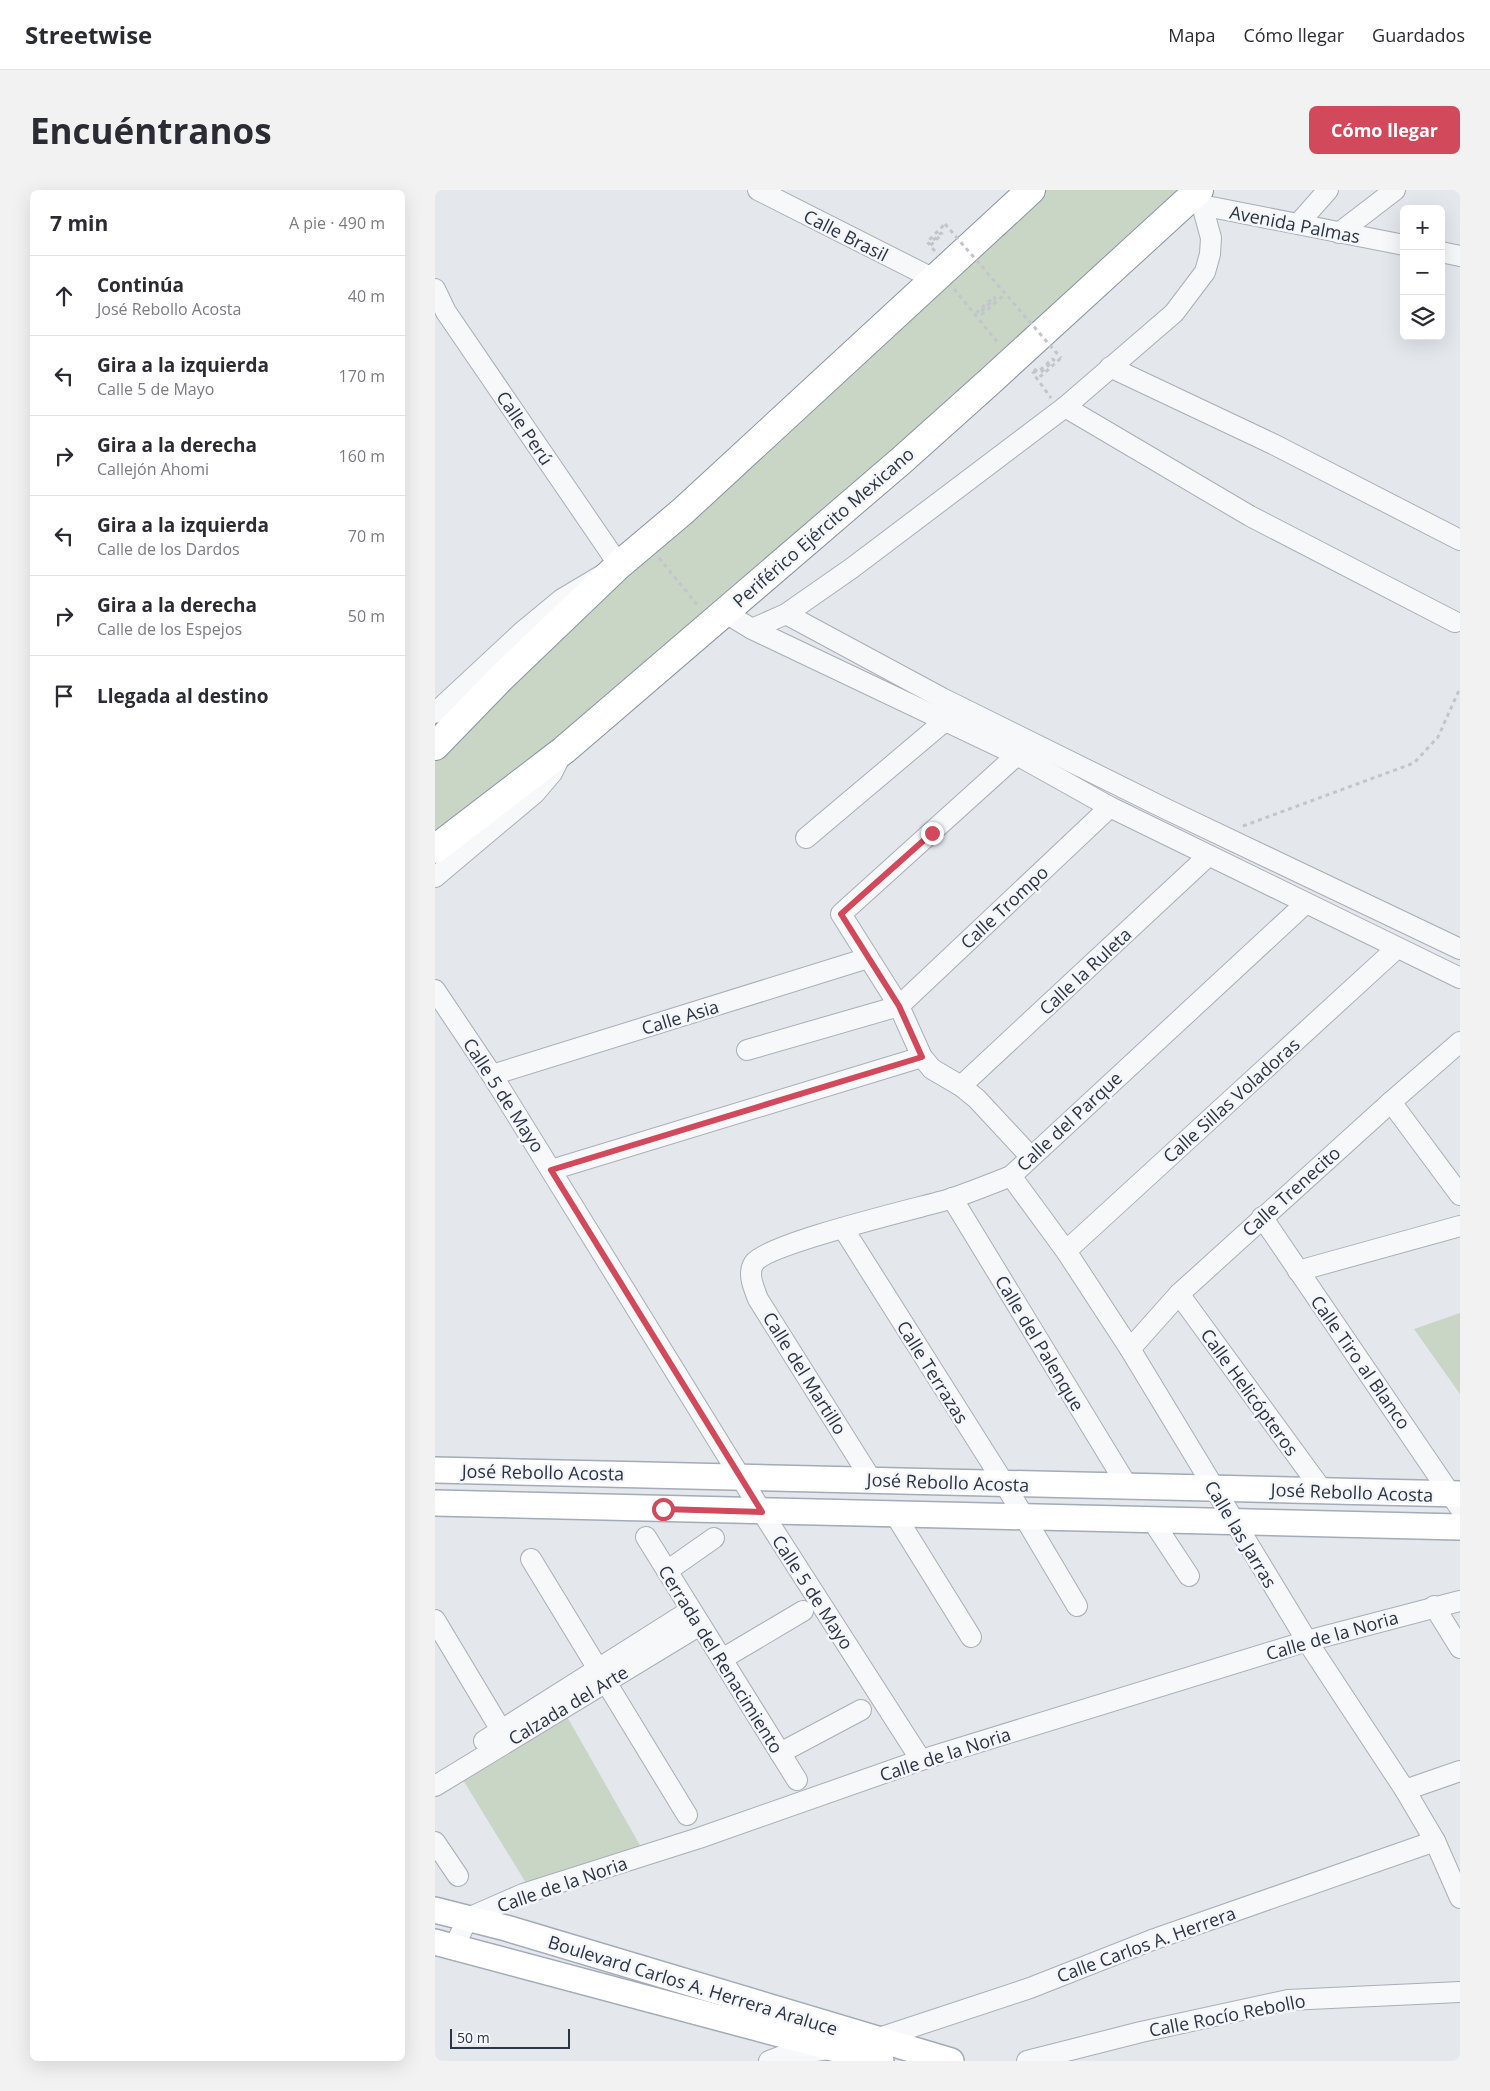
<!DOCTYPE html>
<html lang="es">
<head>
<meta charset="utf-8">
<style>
	body { margin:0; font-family:"Open Sans",sans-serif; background:#f2f2f3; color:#2b2b33 }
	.controls { position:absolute; right:15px; top:15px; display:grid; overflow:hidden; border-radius:8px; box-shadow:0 5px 20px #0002 }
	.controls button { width:45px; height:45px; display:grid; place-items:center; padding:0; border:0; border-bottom:1px solid #e1e1e2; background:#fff; color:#2b2b33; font:25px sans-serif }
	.scale { position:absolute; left:15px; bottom:12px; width:120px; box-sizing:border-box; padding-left:5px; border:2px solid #2b3445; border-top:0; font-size:14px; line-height:18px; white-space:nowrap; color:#2b3445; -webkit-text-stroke:4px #f4f6f9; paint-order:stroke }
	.stop { position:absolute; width:15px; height:15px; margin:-11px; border:4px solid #d1495b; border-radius:50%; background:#fff }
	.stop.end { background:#d1495b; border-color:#fff; box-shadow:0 1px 5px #0008 }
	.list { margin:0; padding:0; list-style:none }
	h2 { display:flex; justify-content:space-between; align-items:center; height:65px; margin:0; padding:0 20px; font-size:21px }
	h2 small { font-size:16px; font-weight:400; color:#7c7c81 }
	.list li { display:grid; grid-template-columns:32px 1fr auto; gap:15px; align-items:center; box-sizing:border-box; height:80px; padding:0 20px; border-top:1px solid #e1e1e2 }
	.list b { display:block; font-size:19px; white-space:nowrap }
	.list p { margin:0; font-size:16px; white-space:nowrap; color:#7c7c81 }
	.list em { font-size:16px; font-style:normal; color:#7c7c81 }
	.icon { flex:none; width:28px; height:28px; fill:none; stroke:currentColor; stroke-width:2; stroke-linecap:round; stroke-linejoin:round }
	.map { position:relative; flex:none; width:1025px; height:1871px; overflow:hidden; border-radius:8px }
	header { display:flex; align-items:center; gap:30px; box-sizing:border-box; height:70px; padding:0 25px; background:#fff; border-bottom:1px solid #e1e1e2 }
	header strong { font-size:24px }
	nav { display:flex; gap:28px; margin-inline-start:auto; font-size:18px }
	.intro { display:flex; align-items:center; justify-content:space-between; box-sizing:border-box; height:120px; padding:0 30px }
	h1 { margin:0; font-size:35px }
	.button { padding:12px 22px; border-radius:8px; background:#d1495b; color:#fff; font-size:18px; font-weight:700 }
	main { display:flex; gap:30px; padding:0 30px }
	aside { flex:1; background:#fff; border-radius:8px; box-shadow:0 5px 20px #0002 }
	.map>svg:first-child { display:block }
</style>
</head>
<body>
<header>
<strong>Streetwise</strong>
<nav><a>Mapa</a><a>Cómo llegar</a><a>Guardados</a></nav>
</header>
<div class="intro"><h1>Encuéntranos</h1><a class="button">Cómo llegar</a></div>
<main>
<aside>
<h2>7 min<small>A pie · 490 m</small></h2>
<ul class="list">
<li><svg class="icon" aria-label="ahead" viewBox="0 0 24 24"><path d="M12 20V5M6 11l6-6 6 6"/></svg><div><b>Continúa</b><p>José Rebollo Acosta</p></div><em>40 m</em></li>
<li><svg class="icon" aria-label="left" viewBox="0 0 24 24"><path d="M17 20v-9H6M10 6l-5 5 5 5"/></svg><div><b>Gira a la izquierda</b><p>Calle 5 de Mayo</p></div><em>170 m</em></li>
<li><svg class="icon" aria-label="right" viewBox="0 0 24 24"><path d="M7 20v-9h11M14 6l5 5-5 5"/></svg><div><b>Gira a la derecha</b><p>Callejón Ahomi</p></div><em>160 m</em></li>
<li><svg class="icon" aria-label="left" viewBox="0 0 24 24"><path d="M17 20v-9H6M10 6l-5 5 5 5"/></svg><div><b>Gira a la izquierda</b><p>Calle de los Dardos</p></div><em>70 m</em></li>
<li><svg class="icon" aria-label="right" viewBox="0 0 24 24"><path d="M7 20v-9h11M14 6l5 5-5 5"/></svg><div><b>Gira a la derecha</b><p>Calle de los Espejos</p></div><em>50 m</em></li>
<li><svg class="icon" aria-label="arrive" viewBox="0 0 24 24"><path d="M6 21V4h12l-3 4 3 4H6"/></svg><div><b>Llegada al destino</b></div></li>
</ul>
</aside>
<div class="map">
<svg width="1025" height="1871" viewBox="0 0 1025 1871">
	<rect width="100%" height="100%" fill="#e4e7ec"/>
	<g fill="#c9d6c5">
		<polygon points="609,0 753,0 490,238 0,651 0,560"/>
		<polygon points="1025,1123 1025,1204 979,1139"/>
		<polygon points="130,1523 206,1657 94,1698 25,1585"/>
	</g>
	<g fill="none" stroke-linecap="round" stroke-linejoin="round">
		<defs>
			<g id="minor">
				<polyline points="323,0 499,89"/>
				<polyline points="756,13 969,55"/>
				<polyline points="863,34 893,0"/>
				<polyline points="904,43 960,0"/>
				<polyline points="1006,62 1025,66"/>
				<polyline points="0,99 11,122 184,375 127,409 87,442 0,523"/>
				<polyline points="675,177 838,254 1025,350"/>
				<polyline points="630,217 815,326 1020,432"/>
				<polyline points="289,422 317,439 582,565 675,617 1025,788"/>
				<polyline points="351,424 507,508 731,619 1025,759"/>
				<polyline points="317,439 351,424 417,378 630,217 739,123 770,82 775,64 776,48 767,15"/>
				<polyline points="582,565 406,724 464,816 487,867 497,879 526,896 542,909 595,966"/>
				<polyline points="371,648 511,530"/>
				<polyline points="0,687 100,603 117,583 123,571"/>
				<polyline points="0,800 57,885 327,1322 486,1570"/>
				<polyline points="312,860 464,816 675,617"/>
				<polyline points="57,885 433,768"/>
				<polyline points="526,896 773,666"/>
				<polyline points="956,912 1025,1005"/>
				<polyline points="116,980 487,867"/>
				<polyline points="576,986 631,1061 695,1159 872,1451 970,1600 1000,1651 1025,1708"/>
				<polyline points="517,1008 693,1297"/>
				<polyline points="827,1027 1025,1318"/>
				<polyline points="408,1038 569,1293 642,1416"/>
				<polyline points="631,1061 962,758"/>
				<polyline points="863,1081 1025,1036"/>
				<polyline points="744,1104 887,1300"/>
				<polyline points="695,1159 744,1104 956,912 1025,852"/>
				<path d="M 436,1289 L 323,1109 C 319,1098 312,1084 319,1073 C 333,1053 484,1018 515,1009 C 536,1002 556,994 576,986 L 871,713"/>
				<polyline points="459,1323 536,1447"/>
				<polyline points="717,1330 754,1386"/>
				<polyline points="211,1347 362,1590"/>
				<polyline points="96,1369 252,1625"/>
				<polyline points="232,1381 279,1348"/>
				<polyline points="999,1416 1025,1458"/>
				<polyline points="0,1430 72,1550"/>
				<polyline points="287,1469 368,1421"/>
				<polyline points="49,1551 256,1420"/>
				<polyline points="345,1563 426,1520"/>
				<polyline points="0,1596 265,1435"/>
				<polyline points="970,1600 1025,1581"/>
				<polyline points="0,1652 23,1686"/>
				<polyline points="19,1757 33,1728 88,1704 264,1648 486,1570 872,1451 1025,1411"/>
				<polyline points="438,1853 441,1849 595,1798 717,1750 1000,1651"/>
				<polyline points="334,1871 347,1866 394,1859"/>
				<polyline points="592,1871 706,1842 853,1810 1025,1802"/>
			</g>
			<g id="major">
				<polyline points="0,1280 1025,1304"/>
				<polyline points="0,1313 1025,1337"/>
				<polyline points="0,1720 71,1738 516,1871"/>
				<polyline points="0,1752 446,1871"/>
			</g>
			<g id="highway">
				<polyline points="0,556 65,489 184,375 248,321 596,0"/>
				<polyline points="0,659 129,560 467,270 553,193 764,0"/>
			</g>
		</defs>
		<use href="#minor" stroke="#a9aeb7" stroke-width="22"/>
		<use href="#major" stroke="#a3abb8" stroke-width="28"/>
		<use href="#highway" stroke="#8b94a3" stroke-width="30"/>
		<g stroke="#c2c5cb" stroke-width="3" stroke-dasharray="4 4" stroke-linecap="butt">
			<polyline points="500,61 495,56 507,44 506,43 494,54 492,52 510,34"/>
			<polyline points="519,99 564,154"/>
			<polyline points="541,123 559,107 560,109 545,122 547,124 570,104"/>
			<polyline points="599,179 603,182 617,169 619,170 604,184 606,186 626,168"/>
			<polyline points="601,181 598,183 616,208"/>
			<polyline points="224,368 264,417"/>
			<polyline points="808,636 979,573 1003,547 1025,498"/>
		</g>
		<use href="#minor" stroke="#f7f8fa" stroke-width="20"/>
		<use href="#major" stroke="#fff" stroke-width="25"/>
		<use href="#highway" stroke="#fff" stroke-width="28"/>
		<polyline stroke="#c2c5cb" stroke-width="3" stroke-dasharray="4 4" stroke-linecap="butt" points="510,34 626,168"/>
	</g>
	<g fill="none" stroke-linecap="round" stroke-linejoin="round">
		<polyline stroke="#d1495b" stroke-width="6" points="228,1319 327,1322 116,980 487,867 464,816 406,724 497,643"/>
	</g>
	<g text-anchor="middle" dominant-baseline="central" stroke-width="5" stroke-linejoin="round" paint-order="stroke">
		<g font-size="18" fill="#2b3445" stroke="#f4f6f9">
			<text transform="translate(860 34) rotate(11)">Avenida Palmas</text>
			<text transform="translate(411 45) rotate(27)">Calle Brasil</text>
			<text transform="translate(90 238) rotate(56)">Calle Perú</text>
			<text transform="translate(388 337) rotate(-41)">Periférico Ejército Mexicano</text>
			<text transform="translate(569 717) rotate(-43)">Calle Trompo</text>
			<text transform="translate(650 781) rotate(-43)">Calle la Ruleta</text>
			<text transform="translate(245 827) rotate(-17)">Calle Asia</text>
			<text transform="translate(69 905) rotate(57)">Calle 5 de Mayo</text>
			<text transform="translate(796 910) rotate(-42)">Calle Sillas Voladoras</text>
			<text transform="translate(634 931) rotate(-43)">Calle del Parque</text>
			<text transform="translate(856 1001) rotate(-42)">Calle Trenecito</text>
			<text transform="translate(605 1153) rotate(59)">Calle del Palenque</text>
			<text transform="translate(926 1172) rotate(55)">Calle Tiro al Blanco</text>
			<text transform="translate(498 1182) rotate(58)">Calle Terrazas</text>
			<text transform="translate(370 1183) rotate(58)">Calle del Martillo</text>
			<text transform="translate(815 1202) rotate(54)">Calle Helicópteros</text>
			<text transform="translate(108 1282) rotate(1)">José Rebollo Acosta</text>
			<text transform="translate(513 1292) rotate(2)">José Rebollo Acosta</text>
			<text transform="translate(917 1302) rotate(2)">José Rebollo Acosta</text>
			<text transform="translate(806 1344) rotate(59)">Calle las Jarras</text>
			<text transform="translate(378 1402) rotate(57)">Calle 5 de Mayo</text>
			<text transform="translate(897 1445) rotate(-16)">Calle de la Noria</text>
			<text transform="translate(286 1469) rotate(58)">Cerrada del Renacimiento</text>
			<text transform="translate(133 1515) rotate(-31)">Calzada del Arte</text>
			<text transform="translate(510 1564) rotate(-18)">Calle de la Noria</text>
			<text transform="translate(127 1694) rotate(-19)">Calle de la Noria</text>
			<text transform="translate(711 1754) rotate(-20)">Calle Carlos A. Herrera</text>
			<text transform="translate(258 1795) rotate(17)">Boulevard Carlos A. Herrera Araluce</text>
			<text transform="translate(792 1825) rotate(-11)">Calle Rocío Rebollo</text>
		</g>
	</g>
</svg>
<div class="controls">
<button>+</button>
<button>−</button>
<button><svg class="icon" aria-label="layers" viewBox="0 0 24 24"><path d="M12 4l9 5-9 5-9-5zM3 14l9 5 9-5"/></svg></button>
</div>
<div class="scale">50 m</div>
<div class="stop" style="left:228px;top:1319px"></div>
<div class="stop end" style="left:497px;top:643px"></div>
</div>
</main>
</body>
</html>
